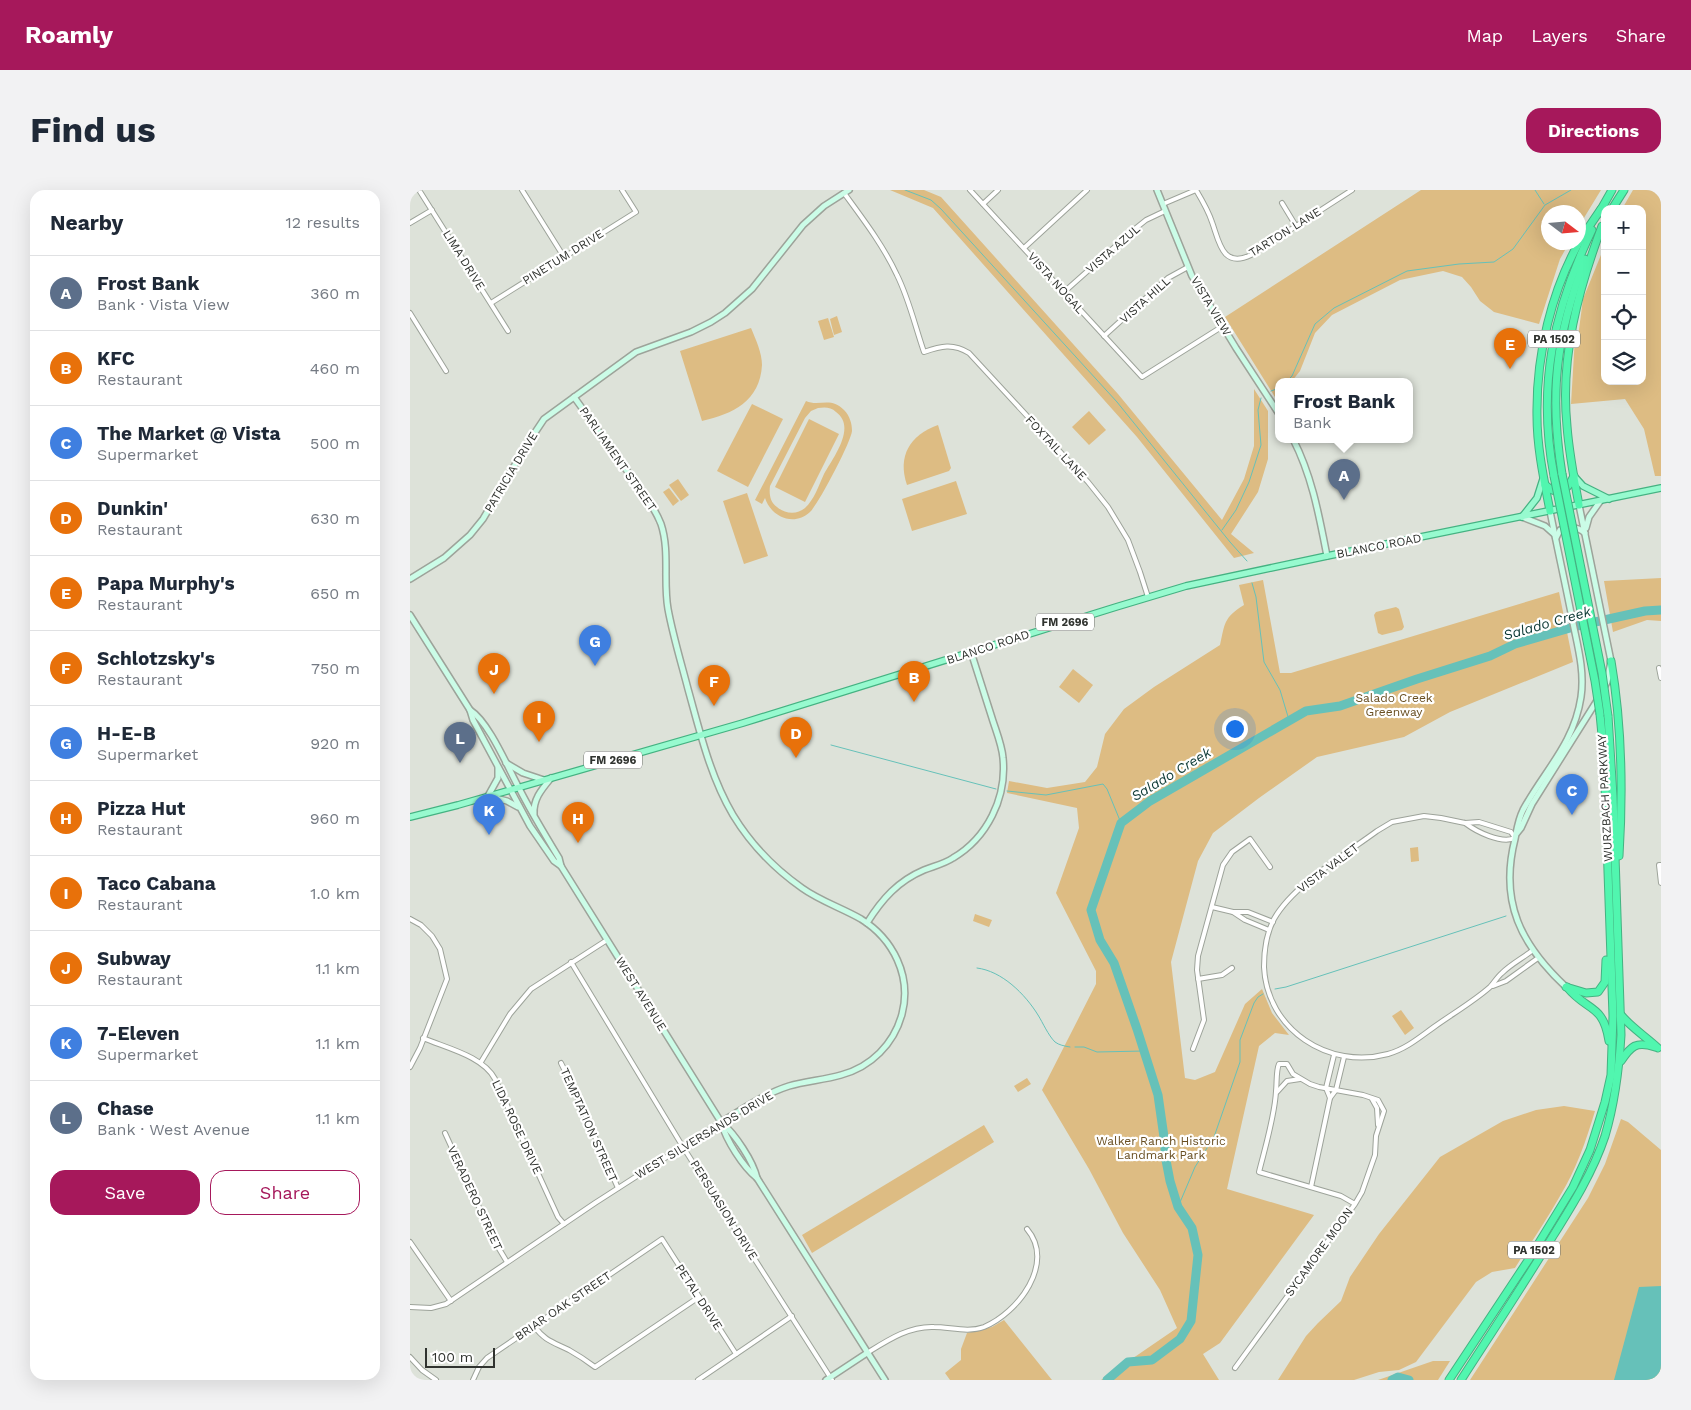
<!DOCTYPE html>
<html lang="en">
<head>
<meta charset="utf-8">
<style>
	body { margin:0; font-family:"Work Sans",sans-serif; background:#f2f2f3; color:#1f2937 }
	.controls { position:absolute; right:15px; top:15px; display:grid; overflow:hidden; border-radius:10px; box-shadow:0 5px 20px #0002 }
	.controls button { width:45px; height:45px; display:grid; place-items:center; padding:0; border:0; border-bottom:1px solid #e0e1e3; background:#fff; color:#1f2937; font:25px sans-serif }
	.compass { position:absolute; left:1131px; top:15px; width:45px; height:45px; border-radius:50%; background:#fff; box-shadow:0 5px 20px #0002; rotate:106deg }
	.scale { position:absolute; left:15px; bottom:12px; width:70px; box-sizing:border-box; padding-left:5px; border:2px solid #30332f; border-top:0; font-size:14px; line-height:18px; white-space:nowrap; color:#30332f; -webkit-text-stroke:4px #fff; paint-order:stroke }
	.you { position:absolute; left:824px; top:538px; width:18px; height:18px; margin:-12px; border:4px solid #fff; border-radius:50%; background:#1a73e8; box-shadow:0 0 0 8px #1a73e833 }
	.badge { display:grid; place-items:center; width:32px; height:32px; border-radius:50%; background:#a6185b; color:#fff; font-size:16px; font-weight:700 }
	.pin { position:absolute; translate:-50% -41px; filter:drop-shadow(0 1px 2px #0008) }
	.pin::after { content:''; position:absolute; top:26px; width:18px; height:15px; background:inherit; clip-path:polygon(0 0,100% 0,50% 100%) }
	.popup { position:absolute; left:865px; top:188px; width:138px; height:65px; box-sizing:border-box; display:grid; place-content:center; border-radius:10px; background:#fff; filter:drop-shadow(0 1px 4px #0005); font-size:16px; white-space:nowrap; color:#747a83 }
	.popup b { font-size:19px; color:#1f2937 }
	.popup::after { content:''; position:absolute; left:50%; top:100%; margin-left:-10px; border:10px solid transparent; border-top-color:#fff }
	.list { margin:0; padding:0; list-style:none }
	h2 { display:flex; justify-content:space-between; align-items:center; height:65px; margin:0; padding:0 20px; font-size:21px }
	h2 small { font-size:16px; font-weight:400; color:#747a83 }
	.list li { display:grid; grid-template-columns:32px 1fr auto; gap:15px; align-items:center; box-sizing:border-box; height:75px; padding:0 20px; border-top:1px solid #e0e1e3 }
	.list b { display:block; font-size:19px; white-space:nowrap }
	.list p { margin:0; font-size:16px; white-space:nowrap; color:#747a83 }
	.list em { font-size:16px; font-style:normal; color:#747a83 }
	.actions { display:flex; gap:10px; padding:15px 20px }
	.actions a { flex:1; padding:11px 0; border:1px solid #a6185b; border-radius:15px; text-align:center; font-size:18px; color:#a6185b }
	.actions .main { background:#a6185b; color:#fff }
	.icon { flex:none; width:28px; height:28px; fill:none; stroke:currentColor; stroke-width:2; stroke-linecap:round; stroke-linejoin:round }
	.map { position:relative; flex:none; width:1251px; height:1190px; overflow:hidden; border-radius:15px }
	header { display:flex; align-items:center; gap:30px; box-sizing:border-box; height:70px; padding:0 25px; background:#a6185b; color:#fff }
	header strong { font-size:24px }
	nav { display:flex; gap:28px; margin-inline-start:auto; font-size:18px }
	.intro { display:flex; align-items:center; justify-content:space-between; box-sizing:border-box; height:120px; padding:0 30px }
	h1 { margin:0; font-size:35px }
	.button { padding:12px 22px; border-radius:15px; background:#a6185b; color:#fff; font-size:18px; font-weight:700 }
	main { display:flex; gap:30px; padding:0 30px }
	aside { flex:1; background:#fff; border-radius:15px; box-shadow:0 5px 20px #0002 }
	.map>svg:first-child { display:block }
</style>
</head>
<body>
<header>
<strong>Roamly</strong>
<nav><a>Map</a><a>Layers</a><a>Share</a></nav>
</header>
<div class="intro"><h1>Find us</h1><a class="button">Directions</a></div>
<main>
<aside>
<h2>Nearby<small>12 results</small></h2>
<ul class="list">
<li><span class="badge" style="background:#5c6f8a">A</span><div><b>Frost Bank</b><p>Bank · Vista View</p></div><em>360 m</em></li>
<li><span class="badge" style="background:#e8710a">B</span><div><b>KFC</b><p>Restaurant</p></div><em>460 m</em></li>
<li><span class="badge" style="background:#3f7fe0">C</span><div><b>The Market @ Vista</b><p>Supermarket</p></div><em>500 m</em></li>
<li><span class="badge" style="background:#e8710a">D</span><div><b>Dunkin'</b><p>Restaurant</p></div><em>630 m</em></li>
<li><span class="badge" style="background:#e8710a">E</span><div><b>Papa Murphy's</b><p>Restaurant</p></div><em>650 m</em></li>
<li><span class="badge" style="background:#e8710a">F</span><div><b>Schlotzsky's</b><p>Restaurant</p></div><em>750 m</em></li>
<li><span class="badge" style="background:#3f7fe0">G</span><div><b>H-E-B</b><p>Supermarket</p></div><em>920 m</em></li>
<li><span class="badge" style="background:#e8710a">H</span><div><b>Pizza Hut</b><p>Restaurant</p></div><em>960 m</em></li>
<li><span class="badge" style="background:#e8710a">I</span><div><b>Taco Cabana</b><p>Restaurant</p></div><em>1.0 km</em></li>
<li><span class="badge" style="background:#e8710a">J</span><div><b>Subway</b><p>Restaurant</p></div><em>1.1 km</em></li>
<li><span class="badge" style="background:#3f7fe0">K</span><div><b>7-Eleven</b><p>Supermarket</p></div><em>1.1 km</em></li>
<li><span class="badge" style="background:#5c6f8a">L</span><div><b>Chase</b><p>Bank · West Avenue</p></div><em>1.1 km</em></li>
</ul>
<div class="actions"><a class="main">Save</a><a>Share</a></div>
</aside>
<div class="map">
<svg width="1251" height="1190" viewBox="0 0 1251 1190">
	<rect width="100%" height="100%" fill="#dde2d9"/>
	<g fill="#ddbc83" fill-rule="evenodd">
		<polygon points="480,0 514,0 531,7 708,204 812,330 834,289 844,256 844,199 858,221 858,269 848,302 821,344 844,363 824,368 727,247 523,18"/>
		<polygon points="1011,0 1191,0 1169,36 1168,22 1138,22 1138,52 1159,53 1150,69 1129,134 1084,122 1070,111 1061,97 1052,87 1033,81 990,90 922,125 905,143 890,181 882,191 869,191 869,204 865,207 815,127"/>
		<polygon points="1223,0 1251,0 1251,286 1245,286 1234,239 1215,209 1161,214 1165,147 1168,147 1173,109 1195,55 1195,191 1232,191 1232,19 1212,19"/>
		<polygon points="427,126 432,142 424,145 420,129"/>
		<polygon points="418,128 424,147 414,150 408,131"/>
		<path d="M 341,138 C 346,150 352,163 352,175 C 350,211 323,224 292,231 L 270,161 Z"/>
		<path d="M 396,211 C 409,217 421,206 434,220 C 440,226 442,234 442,241 C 441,252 408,315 400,322 C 384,337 361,327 355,308 L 352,314 L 345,310 ZM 408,218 C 415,217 421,217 426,222 C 447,237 423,268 414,284 C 409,295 404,310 395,318 C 387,325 375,324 367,317 C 360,312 359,304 360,296 L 395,228 L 401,221 Z"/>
		<polygon points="342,214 373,229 338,297 307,281"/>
		<polygon points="679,221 696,240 679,255 662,237"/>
		<polygon points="399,229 429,244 395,312 365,297"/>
		<path d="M 528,235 L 541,278 L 539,281 L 497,295 C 487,266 500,245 528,235 Z"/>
		<polygon points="268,289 279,305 271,311 259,295"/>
		<polygon points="546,291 557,324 502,341 492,309"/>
		<polygon points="259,298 269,311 263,316 253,302"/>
		<polygon points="337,303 358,366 334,374 313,311"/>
		<polygon points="1251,388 1251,431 1237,430 1203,442 1194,391"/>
		<path d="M 853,390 L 870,483 L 881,483 L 1149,402 L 1163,472 L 1040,522 L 994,547 L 907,567 L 849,608 L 803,643 L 788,671 L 761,772 L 775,888 L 785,890 L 805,882 L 835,814 L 852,799 L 862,823 L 879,845 L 865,843 L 849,856 L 817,999 L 904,1025 L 810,1153 L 793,1164 L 809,1190 L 691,1190 L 767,1138 L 750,1100 L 713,1043 L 679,979 L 632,900 L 686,794 L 686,781 L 646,703 L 669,638 L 667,618 L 597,603 L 599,591 L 637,598 L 675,592 L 687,577 L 695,544 L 714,519 L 744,497 L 810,455 C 815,434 813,428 834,415 L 829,395 Z"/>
		<polygon points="986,417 989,419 994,437 992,440 972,445 968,443 964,425 966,422"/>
		<polygon points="663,479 683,495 669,513 649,497"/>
		<polygon points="1008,657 1009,671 1001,672 1000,658"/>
		<polygon points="565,724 582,730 579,737 563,731"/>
		<polygon points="991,820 1004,838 995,845 982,826"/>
		<polygon points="617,888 621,894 608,902 604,896"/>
		<path d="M 1154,916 L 1185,921 C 1176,951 1166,980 1150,1006 C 1136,1031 1120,1054 1105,1078 L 1082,1082 L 1066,1092 L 1006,1172 L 989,1180 L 969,1182 L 944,1190 L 868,1190 L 896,1146 L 908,1133 L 931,1111 L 940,1087 L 969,1044 L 1030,967 L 1093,931 L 1126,920 Z"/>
		<polygon points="1211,929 1218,932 1251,960 1251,1190 1060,1190 1178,1008 1195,974"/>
		<polygon points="574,935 584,952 402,1063 392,1045"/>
		<polygon points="594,1130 642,1190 540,1190 535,1183 551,1170 551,1159 557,1143 582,1137"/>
		<polygon points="1023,1171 1040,1171 1028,1190 968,1190"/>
	</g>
	<polygon fill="#66c1b9" points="1251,1096 1251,1190 1204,1190 1229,1097"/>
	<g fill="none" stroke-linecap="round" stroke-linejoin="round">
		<g stroke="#66c1b9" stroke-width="1">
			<polyline points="495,0 521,10 531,19 707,212 820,352 837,371"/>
			<polyline points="1125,0 1134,14"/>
			<polyline points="877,191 882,186 905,134 924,118 997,81 1049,74 1084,72 1103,59 1135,15 1161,0"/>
			<polyline points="861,201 869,198"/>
			<polyline points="812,340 826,320 839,292 851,255 848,220 851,208"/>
			<polyline points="842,393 846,407 854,472 870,500 879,530"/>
			<polyline points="421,555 586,599"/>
			<polyline points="597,601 636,605 693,594 697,599 711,633"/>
			<path d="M 567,778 C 592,781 615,804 628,825 C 633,833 638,845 645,852 C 649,855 654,856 660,857"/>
			<polyline points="865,799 876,797 1096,726"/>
			<polyline points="665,857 674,857 687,862 734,861"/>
			<polyline points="768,1017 785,977 804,947 830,872 830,850 844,813 848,807 853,804"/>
		</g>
		<g stroke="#66c1b9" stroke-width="9">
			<polyline points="697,1190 718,1172 742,1170 770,1149 781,1131 788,1065 782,1038 768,1017 760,991 755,965 755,954 748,905 727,839 704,773 690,750 681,720 711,633 740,611 896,521 930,516 1007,489 1080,466 1105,454 1167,436 1235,421 1251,420"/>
			<polyline points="982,1190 988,1187 999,1190"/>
		</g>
		<defs>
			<g id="street">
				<polyline points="9,0 98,141"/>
				<polyline points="112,0 154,67"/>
				<polyline points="560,0 732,187 813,136"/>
				<path d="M 786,0 C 792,10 798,20 802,32 C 809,51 812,79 841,65 L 942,0"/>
				<path d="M 434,3 C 453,29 473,55 487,85 C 499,109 505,136 514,162 C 531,156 543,153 559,163 L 678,292 L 698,317 L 718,350 L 730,382 L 738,407"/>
				<polyline points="872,13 886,36"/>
				<polyline points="573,14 588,0"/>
				<polyline points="753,14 786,0"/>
				<polyline points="0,33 22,20"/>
				<polyline points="614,58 677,0"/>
				<polyline points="654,102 726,38 736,30 755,21"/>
				<polyline points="81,113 226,22 212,0"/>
				<polyline points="0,123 36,181"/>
				<polyline points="694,146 758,88 778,77"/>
				<polyline points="1249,478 1251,488"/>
				<path d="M 1055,633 C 1067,642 1091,654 1105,648 L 1101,642 L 1069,632 L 1055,633 L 1031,628 L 1014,626 L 982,632 L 967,641 C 936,664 883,695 864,729 C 856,744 854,760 854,777 C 857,840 919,880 978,864 C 996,859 1010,847 1024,837 C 1042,824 1063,812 1080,797 C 1084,793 1087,787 1092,783 C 1101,774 1113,768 1123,760"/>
				<polyline points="1251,675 1249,675 1251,693"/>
				<polyline points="802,717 823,722 835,730 859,740"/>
				<polyline points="823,722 838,722 863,732"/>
				<polyline points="0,729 11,735 22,746 30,759 37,789 10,858 0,877"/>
				<polyline points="161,772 273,957 422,1190"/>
				<polyline points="788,789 812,785 822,778"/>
				<polyline points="1083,796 1096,791 1128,768"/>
				<path d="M 13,848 C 36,858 73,866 85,889 L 148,1027 L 154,1034"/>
				<polyline points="783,859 794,830 787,780 788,766 813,675 822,662 840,649 860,677"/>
				<polyline points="71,872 100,824 121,799 197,750"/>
				<polyline points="151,873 160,891 208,998"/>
				<polyline points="867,902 877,891 890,889"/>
				<polyline points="920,908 916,898 924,865"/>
				<polyline points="962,909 967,918 968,935"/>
				<polyline points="35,943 85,1052 97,1072"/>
				<polyline points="901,997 920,908 926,900 934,867"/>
				<polyline points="0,1052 41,1111"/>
				<polyline points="0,1117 21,1118 36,1114 185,1013 311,932"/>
				<path d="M 124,1136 C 135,1151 143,1152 159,1160 C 168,1165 177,1171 185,1177 L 289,1107"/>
				<path d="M 457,1163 C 478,1150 499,1136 524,1137 C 540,1137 558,1143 574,1137 C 608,1123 646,1073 617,1039"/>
				<polyline points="0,1167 12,1180 26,1190"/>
				<path d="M 825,1178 L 945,1014 L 952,1002 L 965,965 L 966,946 L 974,921 L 968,910 L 953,905 L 909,897 L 900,894 L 883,884 L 877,874 L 869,874 C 866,880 867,893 866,901 C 865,925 855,958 849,982 L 931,1006 L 945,1014"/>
				<polyline points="63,1190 69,1177 77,1168 252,1049 326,1164"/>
				<polyline points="288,1190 382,1126"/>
			</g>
			<g id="secondary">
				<polyline points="747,0 782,86 826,158 869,224"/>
				<path d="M 164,207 C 183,233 201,259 220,285 C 231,300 244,316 251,334 C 260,361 253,391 258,419 C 263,446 271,472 278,499 C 290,542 300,586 323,625 C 340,653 365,679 392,698 C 410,711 432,718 451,729 C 483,749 502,786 492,824 C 484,854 461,877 431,885 C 414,890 396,891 379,896 C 354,904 333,919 311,932"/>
				<path d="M 883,249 C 902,286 909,325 917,366"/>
				<polyline points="1169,315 1201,471 1197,492 1194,498"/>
				<path d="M 1140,321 C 1147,357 1155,392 1162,428 C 1167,454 1175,480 1171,507 C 1164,554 1134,581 1113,620 C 1108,630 1107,639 1105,649 C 1089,712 1111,755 1156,797"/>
				<polyline points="1112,327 1135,336 1144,344"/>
				<polyline points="1176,338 1179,327 1191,310"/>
				<path d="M 1146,348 L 1150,340 C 1159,336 1167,336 1175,343"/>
				<polyline points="0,389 34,368 60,345 73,329 116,256 134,229 226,162 281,142 301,132 315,123 342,99 393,35 414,16 439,0"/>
				<polyline points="0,425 60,520 63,530 120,636 144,671 151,676"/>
				<path d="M 60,520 C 79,532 98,578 109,598 C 121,622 135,645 149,668 L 151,676 L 311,932 C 316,950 333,977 347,988 L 475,1190"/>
				<polyline points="96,573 113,583 134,590"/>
				<polyline points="88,578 88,588 78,606 97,611 108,617"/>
				<path d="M 124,624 C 123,609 132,599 141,588"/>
				<polyline points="1107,643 1111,638 1122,614 1188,509"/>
				<path d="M 457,733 C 472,709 488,691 514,680 C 524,676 534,674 543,668 C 577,648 597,608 593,568 C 592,555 586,541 582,528 C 575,506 568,484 561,462"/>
				<path d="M 312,933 C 325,944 343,971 347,988"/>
				<polyline points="416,1190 457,1163"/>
			</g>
			<g id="primary">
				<polyline points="1164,286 1173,296 1199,309"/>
				<polyline points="1112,327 1127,308 1133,289"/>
				<polyline points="0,627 48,615 333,533 706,417 776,396 917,366 1251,298"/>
			</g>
			<g id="highway">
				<polyline points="1202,19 1214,0"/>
				<polyline points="1189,23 1202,0"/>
				<path d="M 1152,284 C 1139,203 1146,146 1175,69"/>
				<path d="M 1144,286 C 1127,197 1143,121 1182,40"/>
				<path d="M 1135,295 C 1149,307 1157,301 1164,286"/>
				<path d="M 1169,315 C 1164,289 1159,263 1157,236 C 1150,167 1168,100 1192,36"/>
				<path d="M 1140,321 C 1134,290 1127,258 1127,226 C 1126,166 1141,100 1172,47 C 1178,38 1185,28 1191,19"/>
				<path d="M 1201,471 C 1212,535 1213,601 1209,666"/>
				<polyline points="1156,797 1176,803 1188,802 1195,792 1196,770"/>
				<path d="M 1157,797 C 1177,822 1193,813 1199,851"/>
				<path d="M 1211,825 C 1222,838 1235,846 1248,858"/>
				<path d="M 1211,871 C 1221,856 1226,851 1245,857"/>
				<polyline points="1039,1190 1119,1069 1163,997 1180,960 1195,912 1201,885 1203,826 1194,566 1190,524"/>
				<path d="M 1051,1190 C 1082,1142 1113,1095 1143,1046 C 1163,1014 1183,982 1195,946 C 1205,912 1209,879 1211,845 L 1203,606 L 1198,526"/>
			</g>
		</defs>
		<use href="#street" stroke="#9da39a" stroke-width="6"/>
		<use href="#secondary" stroke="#9da39a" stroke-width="8"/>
		<use href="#primary" stroke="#45b282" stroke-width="8"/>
		<use href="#highway" stroke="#45b282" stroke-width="9"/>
		<use href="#street" stroke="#fff" stroke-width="4"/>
		<use href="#secondary" stroke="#cbfce7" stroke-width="5"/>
		<use href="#primary" stroke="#97facf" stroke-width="5.5"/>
		<use href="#highway" stroke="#51f6af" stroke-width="7"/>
		<defs>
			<g id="highway-bridge">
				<polyline points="1152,284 1192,483 1198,526"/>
				<polyline points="1144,286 1185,491 1190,524"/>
			</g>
		</defs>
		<use href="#highway-bridge" stroke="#45b282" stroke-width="9" stroke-linecap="butt"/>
		<use href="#highway-bridge" stroke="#51f6af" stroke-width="7"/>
	</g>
	<g text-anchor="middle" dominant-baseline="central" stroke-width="4.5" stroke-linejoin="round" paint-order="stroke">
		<g fill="#fff" stroke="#6e706d" stroke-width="1">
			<rect x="1118" y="140.5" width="52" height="17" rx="4"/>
			<rect x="626" y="423.5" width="58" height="17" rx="4"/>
			<rect x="174" y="561.5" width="58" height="17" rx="4"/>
			<rect x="1098" y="1051.5" width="52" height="17" rx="4"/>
		</g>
		<g font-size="11" font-weight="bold" fill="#30332f">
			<text x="1144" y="149">PA 1502</text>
			<text x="655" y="432">FM 2696</text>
			<text x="203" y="570">FM 2696</text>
			<text x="1124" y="1060">PA 1502</text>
		</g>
		<g font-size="12" fill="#30332f" stroke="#fff">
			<text transform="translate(875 42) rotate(-32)">TARTON LANE</text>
			<text transform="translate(703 59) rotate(-41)">VISTA AZUL</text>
			<text transform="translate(153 67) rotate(-32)">PINETUM DRIVE</text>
			<text transform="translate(54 70) rotate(58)">LIMA DRIVE</text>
			<text transform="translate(646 93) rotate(48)">VISTA NOGAL</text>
			<text transform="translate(735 110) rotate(-42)">VISTA HILL</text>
			<text transform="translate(801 116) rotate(59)">VISTA VIEW</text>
			<text transform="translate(646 258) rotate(47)">FOXTAIL LANE</text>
			<text transform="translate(208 269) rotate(55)">PARLIAMENT STREET</text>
			<text transform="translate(101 282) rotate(-59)">PATRICIA DRIVE</text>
			<text transform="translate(969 356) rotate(-11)">BLANCO ROAD</text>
			<text transform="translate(578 457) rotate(-18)">BLANCO ROAD</text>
			<text transform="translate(1195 608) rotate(-93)">WURZBACH PARKWAY</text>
			<text transform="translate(918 678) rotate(-37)">VISTA VALET</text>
			<text transform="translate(231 804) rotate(58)">WEST AVENUE</text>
			<text transform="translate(179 935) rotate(66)">TEMPTATION STREET</text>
			<text transform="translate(107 937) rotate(65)">LIDA ROSE DRIVE</text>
			<text transform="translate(294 945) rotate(-31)">WEST SILVERSANDS DRIVE</text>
			<text transform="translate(65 1008) rotate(65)">VERADERO STREET</text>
			<text transform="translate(314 1020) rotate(58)">PERSUASION DRIVE</text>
			<text transform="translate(909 1062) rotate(-54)">SYCAMORE MOON</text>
			<text transform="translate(289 1107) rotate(57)">PETAL DRIVE</text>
			<text transform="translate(153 1116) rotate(-34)">BRIAR OAK STREET</text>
		</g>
		<g font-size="12" fill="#694f22" stroke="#fff">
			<text x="984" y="508">Salado Creek<tspan x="984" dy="14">Greenway</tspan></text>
			<text x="751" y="951">Walker Ranch Historic<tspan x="751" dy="14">Landmark Park</tspan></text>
		</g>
		<g font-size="14" font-style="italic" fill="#0a3733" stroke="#fff">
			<text transform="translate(1137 433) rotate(-16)">Salado Creek</text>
			<text transform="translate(761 584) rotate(-31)">Salado Creek</text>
		</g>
	</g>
</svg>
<div class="controls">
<button>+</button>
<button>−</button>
<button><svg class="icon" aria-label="locate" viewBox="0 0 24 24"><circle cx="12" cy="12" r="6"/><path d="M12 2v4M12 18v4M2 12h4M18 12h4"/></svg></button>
<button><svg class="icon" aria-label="layers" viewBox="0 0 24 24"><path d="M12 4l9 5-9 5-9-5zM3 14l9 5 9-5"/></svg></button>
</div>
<svg class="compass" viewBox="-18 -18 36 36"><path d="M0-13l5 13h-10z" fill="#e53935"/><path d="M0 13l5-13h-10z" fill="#747a83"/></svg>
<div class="scale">100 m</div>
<div class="you"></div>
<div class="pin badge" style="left:934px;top:310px;background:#5c6f8a">A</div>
<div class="popup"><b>Frost Bank</b>Bank</div>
<div class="pin badge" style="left:504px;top:512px;background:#e8710a">B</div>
<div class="pin badge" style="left:1162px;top:625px;background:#3f7fe0">C</div>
<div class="pin badge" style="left:386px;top:568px;background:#e8710a">D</div>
<div class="pin badge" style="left:1100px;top:179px;background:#e8710a">E</div>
<div class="pin badge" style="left:304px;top:516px;background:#e8710a">F</div>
<div class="pin badge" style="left:185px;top:476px;background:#3f7fe0">G</div>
<div class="pin badge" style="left:168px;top:653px;background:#e8710a">H</div>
<div class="pin badge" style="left:129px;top:552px;background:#e8710a">I</div>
<div class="pin badge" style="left:84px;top:504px;background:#e8710a">J</div>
<div class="pin badge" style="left:79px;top:645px;background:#3f7fe0">K</div>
<div class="pin badge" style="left:50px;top:573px;background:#5c6f8a">L</div>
</div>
</main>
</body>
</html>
